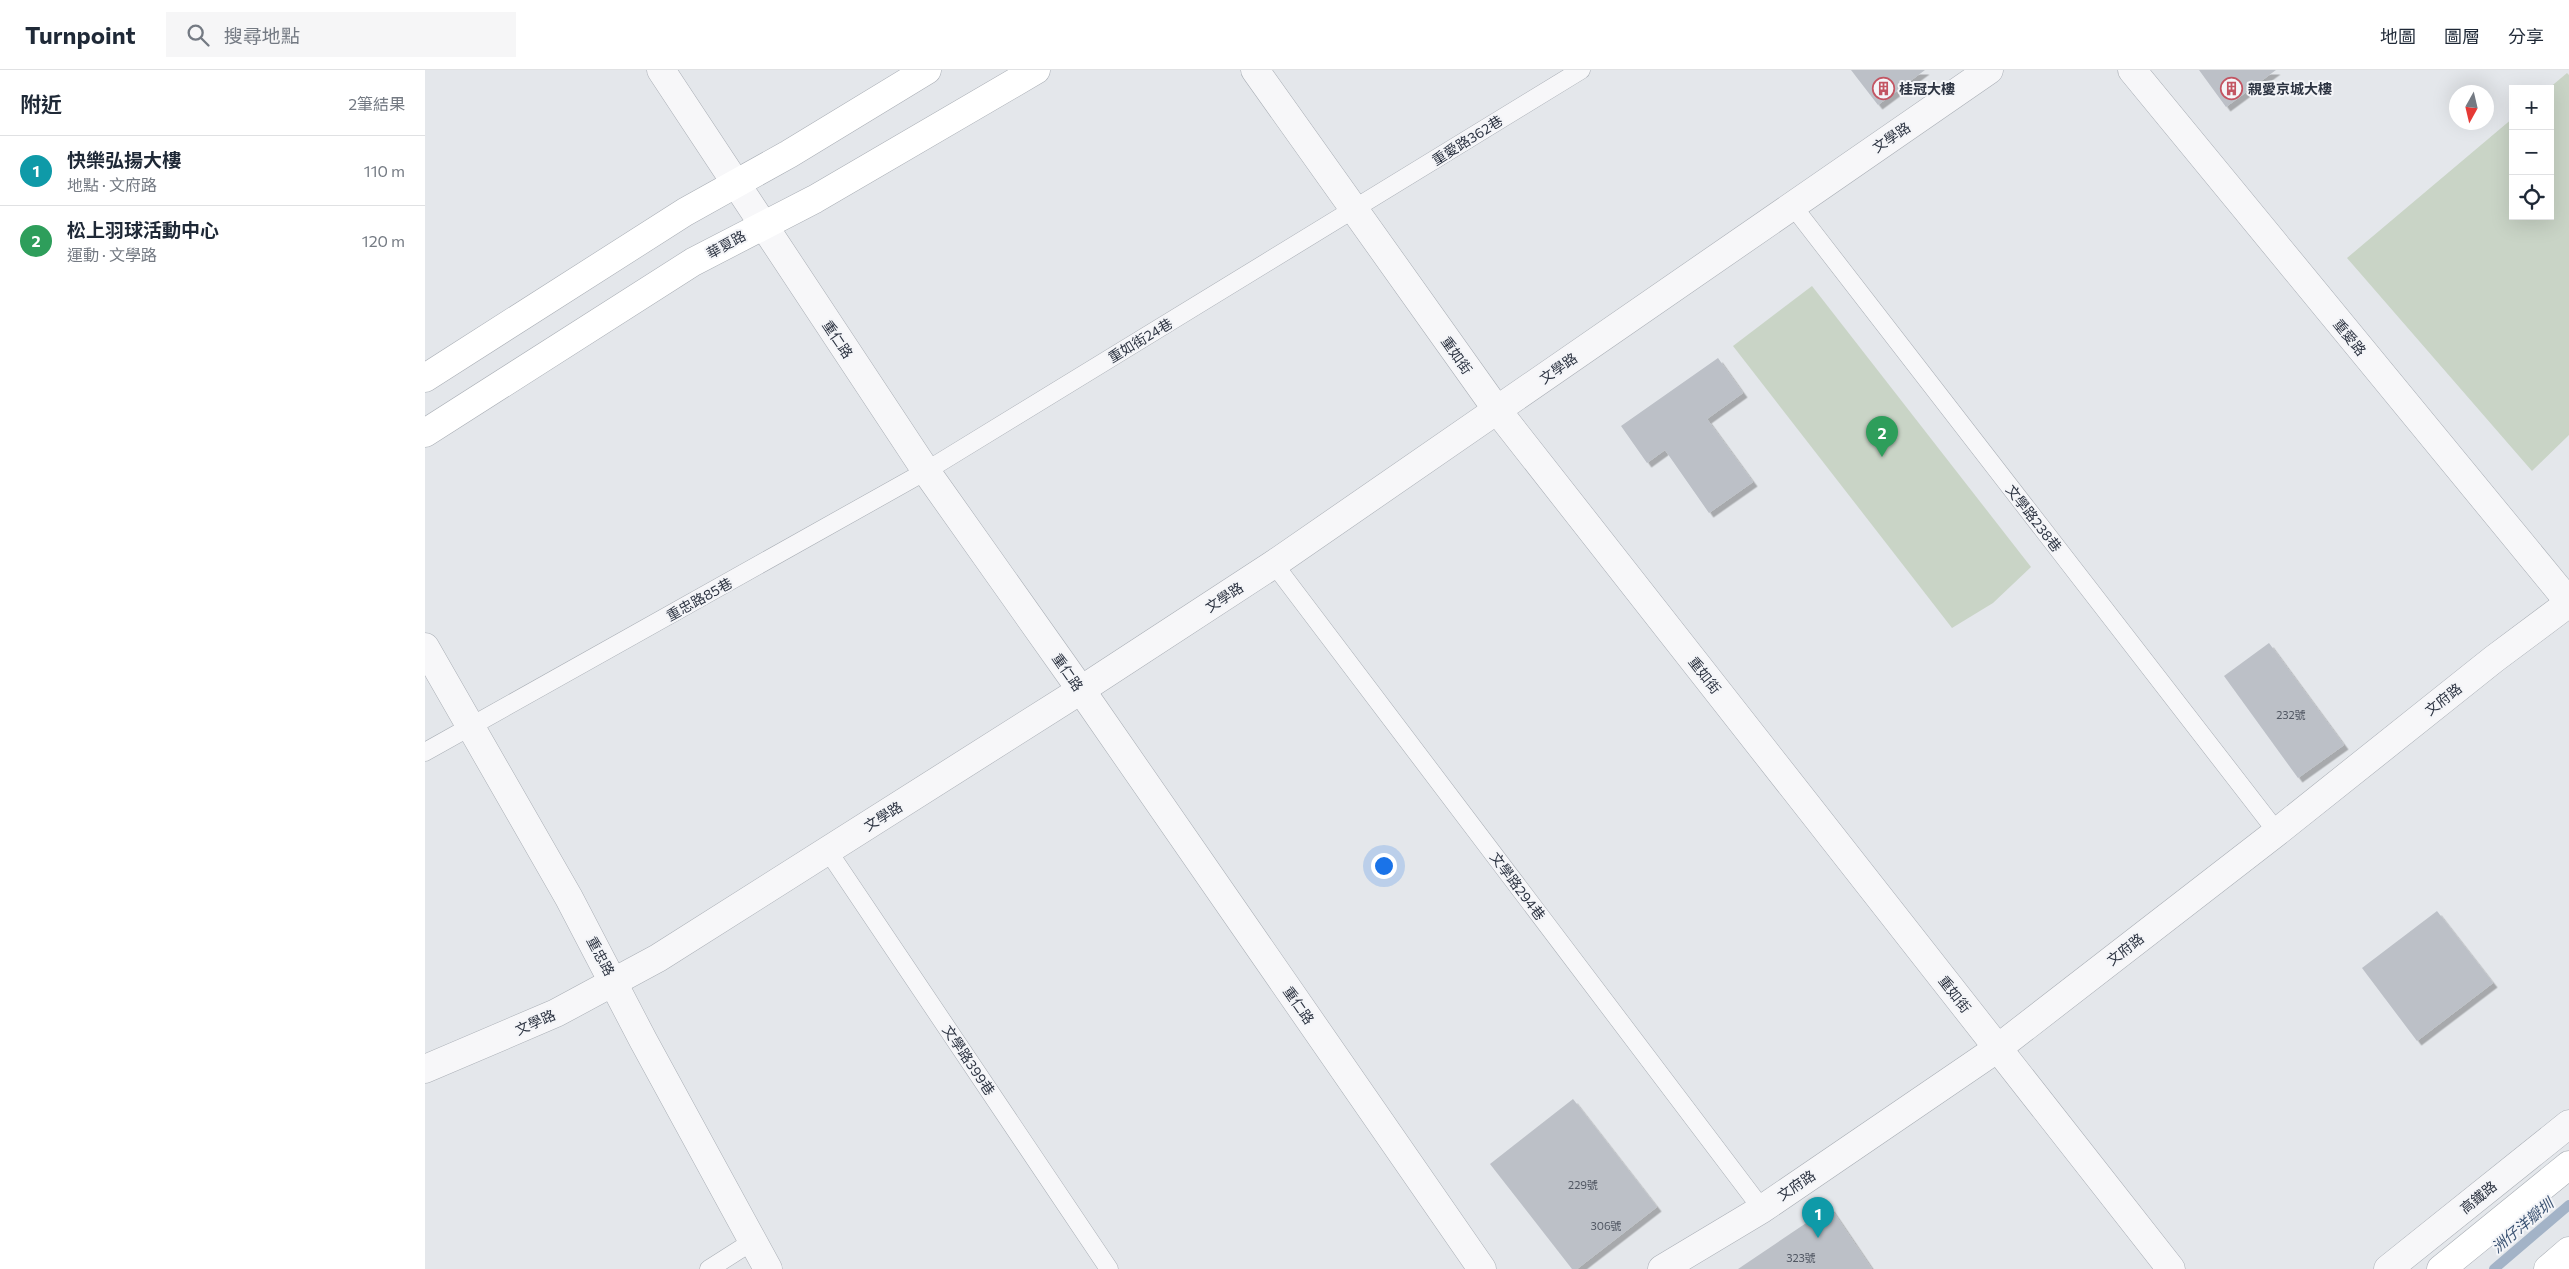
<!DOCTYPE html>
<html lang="zh-TW">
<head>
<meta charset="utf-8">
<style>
	body { margin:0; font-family:Commissioner,"Noto Sans TC",sans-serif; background:#f6f6f7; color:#1f2937 }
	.controls { position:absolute; right:15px; top:15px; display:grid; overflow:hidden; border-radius:0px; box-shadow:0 5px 20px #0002 }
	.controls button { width:45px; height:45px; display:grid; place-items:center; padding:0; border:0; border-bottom:1px solid #e0e1e3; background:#fff; color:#1f2937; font:25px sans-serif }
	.compass { position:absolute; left:2024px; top:15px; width:45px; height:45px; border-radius:50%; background:#fff; box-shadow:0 5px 20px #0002; rotate:188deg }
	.you { position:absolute; left:958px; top:795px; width:18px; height:18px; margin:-12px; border:4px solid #fff; border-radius:50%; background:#1a73e8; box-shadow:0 0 0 8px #1a73e833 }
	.badge { display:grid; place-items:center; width:32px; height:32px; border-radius:50%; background:#111827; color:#fff; font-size:16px; font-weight:700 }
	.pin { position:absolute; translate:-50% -41px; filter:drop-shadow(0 1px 2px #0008) }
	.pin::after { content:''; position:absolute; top:26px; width:18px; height:15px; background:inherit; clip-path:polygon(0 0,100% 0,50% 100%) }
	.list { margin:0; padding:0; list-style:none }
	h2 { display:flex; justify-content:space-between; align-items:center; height:65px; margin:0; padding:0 20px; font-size:21px }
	h2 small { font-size:16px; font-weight:400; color:#747a83 }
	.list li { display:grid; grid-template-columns:32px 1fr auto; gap:15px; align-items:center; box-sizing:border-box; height:70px; padding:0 20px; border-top:1px solid #e0e1e3 }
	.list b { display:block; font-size:19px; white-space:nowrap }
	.list p { margin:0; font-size:16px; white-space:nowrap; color:#747a83 }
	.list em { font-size:16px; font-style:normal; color:#747a83 }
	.icon { flex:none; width:28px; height:28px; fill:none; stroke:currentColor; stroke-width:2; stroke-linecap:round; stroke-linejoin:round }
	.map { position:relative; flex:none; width:2144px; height:1199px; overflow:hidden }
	header { display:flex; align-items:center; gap:30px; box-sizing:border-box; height:70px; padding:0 25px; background:#fff; border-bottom:1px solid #e0e1e3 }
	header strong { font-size:24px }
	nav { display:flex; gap:28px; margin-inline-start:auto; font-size:18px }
	.search { width:350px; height:45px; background:#f6f6f7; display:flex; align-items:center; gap:12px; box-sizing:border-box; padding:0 18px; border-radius:0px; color:#747a83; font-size:19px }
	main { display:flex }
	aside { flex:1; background:#fff }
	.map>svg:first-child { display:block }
</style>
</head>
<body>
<header>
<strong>Turnpoint</strong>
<div class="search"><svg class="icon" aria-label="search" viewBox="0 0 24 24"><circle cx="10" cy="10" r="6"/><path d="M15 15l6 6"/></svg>搜尋地點</div>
<nav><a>地圖</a><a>圖層</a><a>分享</a></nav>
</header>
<main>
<aside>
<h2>附近<small>2筆結果</small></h2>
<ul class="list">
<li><span class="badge" style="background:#0f9aa8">1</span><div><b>快樂弘揚大樓</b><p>地點 · 文府路</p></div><em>110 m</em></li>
<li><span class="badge" style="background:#2e9e5b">2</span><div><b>松上羽球活動中心</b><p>運動 · 文學路</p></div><em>120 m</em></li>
</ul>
</aside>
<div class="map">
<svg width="2144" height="1199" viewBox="0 0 2144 1199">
	<defs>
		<filter id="shadow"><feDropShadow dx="4.5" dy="4.5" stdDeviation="0" flood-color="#0004"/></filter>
	</defs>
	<rect width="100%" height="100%" fill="#e4e7eb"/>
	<g fill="#c9d4c6">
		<polygon points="2142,3 2144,5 2144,365 2107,401 1922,188 2088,48 2088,146 2125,146 2125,19 2123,19"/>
		<polygon points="1387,216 1606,497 1568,533 1527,558 1308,276"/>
	</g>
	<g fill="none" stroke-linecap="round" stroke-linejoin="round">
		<polyline stroke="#a3b3c7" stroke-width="10" points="2069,1199 2144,1135"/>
	</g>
	<g fill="#bcc0c7" filter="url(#shadow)">
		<polygon points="1426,0 1500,0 1453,35"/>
		<polygon points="1774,0 1851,0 1801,37"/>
		<polygon points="1293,288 1318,323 1282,349 1328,412 1284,443 1240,380 1222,393 1196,356"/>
		<polygon points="1844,573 1919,675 1873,708 1799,606"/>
		<polygon points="2012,841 2068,913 1992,971 1937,898"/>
		<polygon points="1148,1029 1232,1137 1152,1199 1147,1199 1065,1094"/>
		<polygon points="1405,1137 1447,1199 1313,1199"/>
	</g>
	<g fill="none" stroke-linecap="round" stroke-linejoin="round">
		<defs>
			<g id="lane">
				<polyline points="1367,135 1852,762"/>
				<polyline points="849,494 1337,1139"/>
				<polyline points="0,682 501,401 1156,0"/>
				<polyline points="403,781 684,1199"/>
				<polyline points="284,1199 328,1171"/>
			</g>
			<g id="street">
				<polyline points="236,0 501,401 656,620 1057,1199"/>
				<polyline points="830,0 1072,340 1746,1199"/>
				<polyline points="1707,0 2144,532"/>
				<polyline points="0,577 144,828 218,970 343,1199"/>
				<polyline points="0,999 131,943 233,888 656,620 849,494 1564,0"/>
				<polyline points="1237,1199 1337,1139 1573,978 1852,762 2069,589 2144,533"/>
				<polyline points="1963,1199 2144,1054"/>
			</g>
			<g id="secondary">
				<polyline points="0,308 260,142 364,84 502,0"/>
				<polyline points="0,363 268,192 390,129 611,0"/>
				<polyline points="2016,1199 2144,1095"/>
				<polyline points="2123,1199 2144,1181"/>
			</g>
		</defs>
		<use href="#lane" stroke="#a9aeb5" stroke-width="19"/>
		<use href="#street" stroke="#a9aeb5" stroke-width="29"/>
		<use href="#secondary" stroke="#a9aeb5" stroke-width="29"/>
		<use href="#lane" stroke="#f7f7f9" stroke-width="18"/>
		<use href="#street" stroke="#f7f7f9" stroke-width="28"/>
		<use href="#secondary" stroke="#fff" stroke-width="28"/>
	</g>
	<defs>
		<symbol id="building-ring" viewBox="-11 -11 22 22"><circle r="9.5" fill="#f4f5f8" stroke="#c35563" stroke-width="1.5"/><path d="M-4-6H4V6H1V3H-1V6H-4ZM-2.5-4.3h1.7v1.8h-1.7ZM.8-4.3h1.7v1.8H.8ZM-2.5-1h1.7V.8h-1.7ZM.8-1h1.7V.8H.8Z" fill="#c35563"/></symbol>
	</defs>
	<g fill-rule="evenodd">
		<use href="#building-ring" x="1446" y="6" width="25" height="25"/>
		<use href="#building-ring" x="1794" y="6" width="25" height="25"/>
	</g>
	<g text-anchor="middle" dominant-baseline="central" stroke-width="4" stroke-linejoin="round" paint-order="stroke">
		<g font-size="11" fill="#515763">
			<text x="1866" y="644">232號</text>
			<text x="1158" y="1114">229號</text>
			<text x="1181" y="1155">306號</text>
			<text x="1376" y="1187">323號</text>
		</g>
		<g font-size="14" font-weight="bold" fill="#2d3442" stroke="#f4f5f8" text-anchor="start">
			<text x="1474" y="18">桂冠大樓</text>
			<text x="1823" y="18">親愛京城大樓</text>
		</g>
		<g font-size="14" fill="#2d3442" stroke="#f4f5f8">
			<text transform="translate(1466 67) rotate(-34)">文學路</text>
			<text transform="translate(1042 70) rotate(-32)">重愛路362巷</text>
			<text transform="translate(301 174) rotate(-29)">華夏路</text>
			<text transform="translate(1925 267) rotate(51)">重愛路</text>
			<text transform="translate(413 269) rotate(56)">重仁路</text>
			<text transform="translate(715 270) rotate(-31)">重如街24巷</text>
			<text transform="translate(1032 285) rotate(55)">重如街</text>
			<text transform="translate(1133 298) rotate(-35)">文學路</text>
			<text transform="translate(1609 448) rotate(52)">文學路238巷</text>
			<text transform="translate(799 527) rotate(-33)">文學路</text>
			<text transform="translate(274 529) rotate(-29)">重忠路85巷</text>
			<text transform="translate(643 602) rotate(55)">重仁路</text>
			<text transform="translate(1280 605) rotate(52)">重如街</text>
			<text transform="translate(2018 629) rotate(-38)">文府路</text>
			<text transform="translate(458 746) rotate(-32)">文學路</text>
			<text transform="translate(1093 816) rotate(53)">文學路294巷</text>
			<text transform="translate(1700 879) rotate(-38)">文府路</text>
			<text transform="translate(176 886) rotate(62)">重忠路</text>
			<text transform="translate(1530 924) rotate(52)">重如街</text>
			<text transform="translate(874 935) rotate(55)">重仁路</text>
			<text transform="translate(110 952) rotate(-24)">文學路</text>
			<text transform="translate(544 990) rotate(56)">文學路399巷</text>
			<text transform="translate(1371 1115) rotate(-34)">文府路</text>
			<text transform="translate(2053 1127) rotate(-39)">高鐵路</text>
		</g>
		<g font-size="15" font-style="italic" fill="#3a5272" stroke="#f4f5f8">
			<text transform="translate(2097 1155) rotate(-40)">洲仔洋瓣圳</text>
		</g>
	</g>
</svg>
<div class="controls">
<button>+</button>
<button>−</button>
<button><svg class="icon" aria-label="locate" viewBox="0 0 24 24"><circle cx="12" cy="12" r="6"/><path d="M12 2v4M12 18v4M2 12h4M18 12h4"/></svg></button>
</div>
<svg class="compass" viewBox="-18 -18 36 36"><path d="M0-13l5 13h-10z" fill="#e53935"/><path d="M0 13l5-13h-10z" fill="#747a83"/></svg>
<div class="you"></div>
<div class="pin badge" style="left:1393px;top:1168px;background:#0f9aa8">1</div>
<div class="pin badge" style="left:1457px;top:387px;background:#2e9e5b">2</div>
</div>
</main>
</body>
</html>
